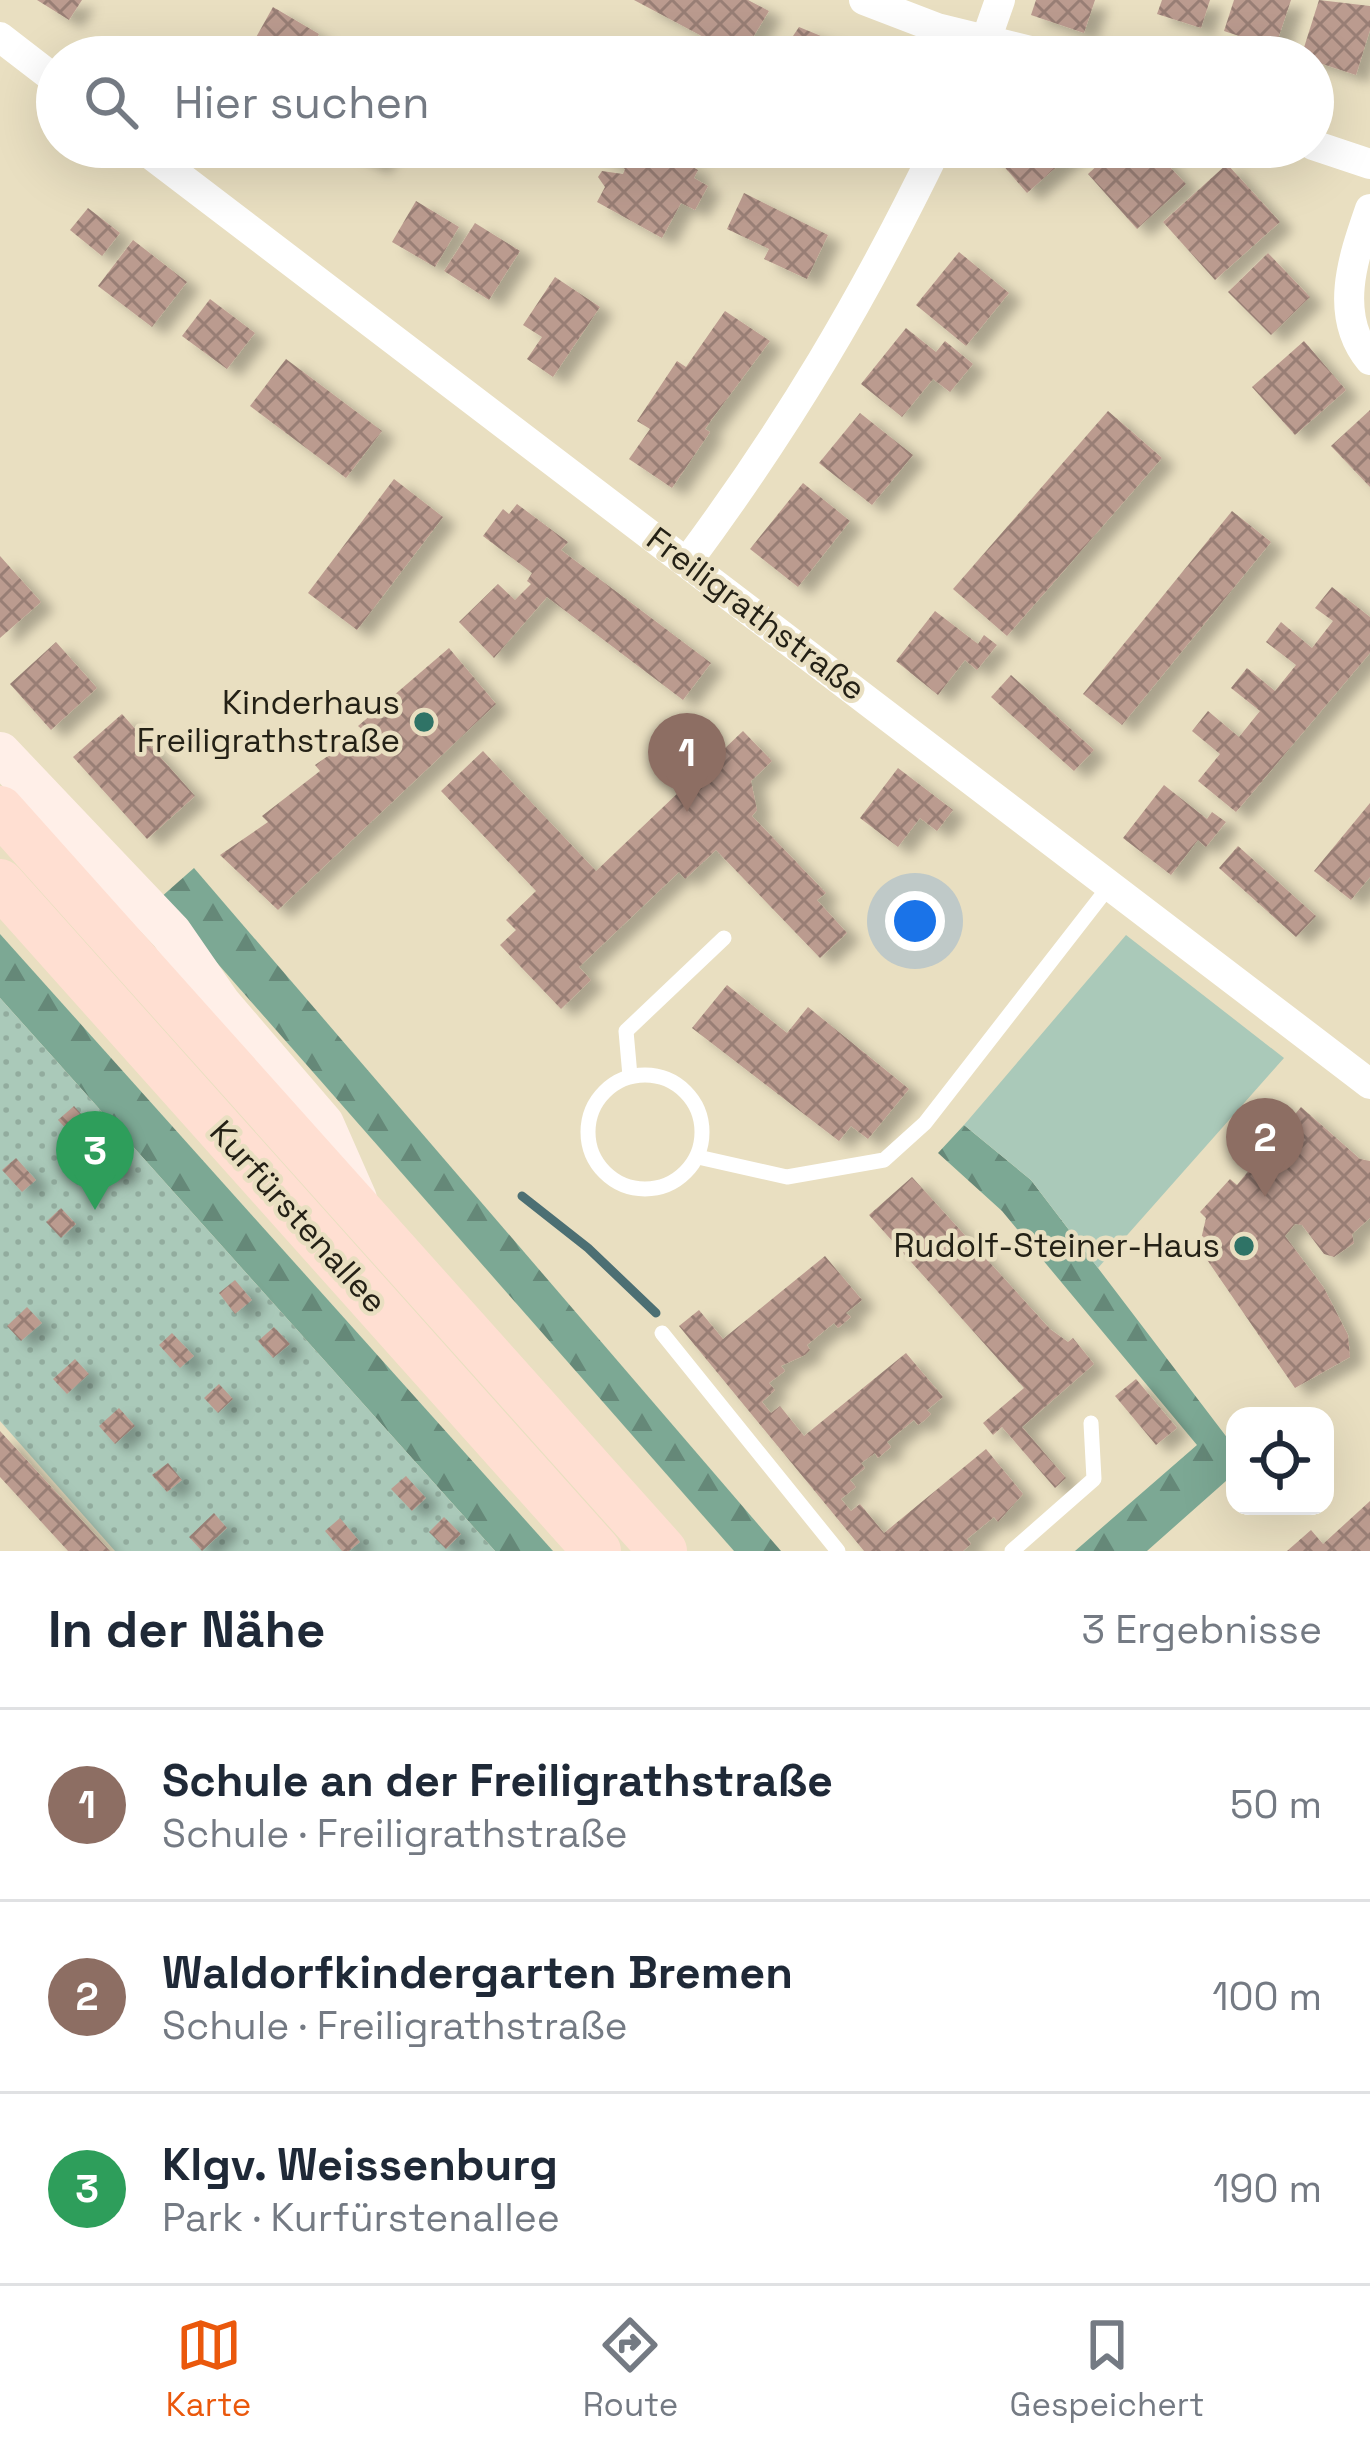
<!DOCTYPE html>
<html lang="de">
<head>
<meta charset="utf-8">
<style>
	body { margin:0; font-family:"Space Grotesk",sans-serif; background:#f6f6f7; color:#1f2937 }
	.controls { position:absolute; right:36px; bottom:36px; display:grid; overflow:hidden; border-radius:24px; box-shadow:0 12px 48px #0002 }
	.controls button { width:108px; height:108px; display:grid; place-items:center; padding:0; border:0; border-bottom:3px solid #e0e1e3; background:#fff; color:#1f2937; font:60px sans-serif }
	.you { position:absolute; left:915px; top:921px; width:42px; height:42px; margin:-30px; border:9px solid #fff; border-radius:50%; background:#1a73e8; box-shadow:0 0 0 18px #1a73e833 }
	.badge { display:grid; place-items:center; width:78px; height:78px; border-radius:50%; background:#ea580c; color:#fff; font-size:39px; font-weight:700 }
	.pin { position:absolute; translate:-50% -99px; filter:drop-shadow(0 3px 6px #0008) }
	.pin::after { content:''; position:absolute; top:63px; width:42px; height:36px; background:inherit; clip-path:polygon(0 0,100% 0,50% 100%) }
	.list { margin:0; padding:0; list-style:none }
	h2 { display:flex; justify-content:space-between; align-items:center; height:156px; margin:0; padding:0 48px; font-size:51px }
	h2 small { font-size:39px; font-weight:400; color:#747a83 }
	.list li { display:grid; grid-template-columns:78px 1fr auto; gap:36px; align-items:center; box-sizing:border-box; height:192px; padding:0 48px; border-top:3px solid #e0e1e3 }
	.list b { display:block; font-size:45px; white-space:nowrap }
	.list p { margin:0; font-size:39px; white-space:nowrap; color:#747a83 }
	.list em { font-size:39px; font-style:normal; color:#747a83 }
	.icon { flex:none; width:66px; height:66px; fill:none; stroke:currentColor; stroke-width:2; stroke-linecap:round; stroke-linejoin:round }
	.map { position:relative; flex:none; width:1370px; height:1551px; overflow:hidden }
	.search { position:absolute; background:#fff; box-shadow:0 12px 48px #0002; left:36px; right:36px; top:36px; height:132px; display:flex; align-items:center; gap:30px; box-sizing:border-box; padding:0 42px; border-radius:66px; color:#747a83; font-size:45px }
	.sheet { height:732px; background:#fff }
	nav { display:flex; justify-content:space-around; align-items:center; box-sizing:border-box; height:168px; border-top:3px solid #e0e1e3; background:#fff; font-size:33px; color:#747a83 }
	nav a { display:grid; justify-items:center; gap:6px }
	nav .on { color:#ea580c }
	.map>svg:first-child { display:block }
</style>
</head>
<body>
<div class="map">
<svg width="1370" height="1551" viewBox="0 0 1370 1551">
	<defs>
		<pattern id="forest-firs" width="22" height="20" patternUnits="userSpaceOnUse" patternTransform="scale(3)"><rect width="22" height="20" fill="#7ca894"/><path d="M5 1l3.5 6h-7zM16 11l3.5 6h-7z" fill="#658878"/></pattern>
		<pattern id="garden-dots" width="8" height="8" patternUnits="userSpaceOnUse" patternTransform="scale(3)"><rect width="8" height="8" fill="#aac9b9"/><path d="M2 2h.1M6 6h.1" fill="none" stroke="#92ac9e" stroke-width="1.8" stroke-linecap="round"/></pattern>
		<pattern id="building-cross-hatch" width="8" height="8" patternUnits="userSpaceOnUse" patternTransform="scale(3)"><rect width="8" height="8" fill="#bb9b8f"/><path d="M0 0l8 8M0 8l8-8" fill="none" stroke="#987e74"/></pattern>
		<filter id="shadow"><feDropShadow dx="13" dy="8" stdDeviation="6" flood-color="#0004"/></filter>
	</defs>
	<rect width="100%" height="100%" fill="#e9dfc1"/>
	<g fill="url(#forest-firs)">
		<polygon points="194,868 781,1551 734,1551 160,898"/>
		<polygon points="0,934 553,1551 495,1551 0,998"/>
		<polygon points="964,1125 1031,1180 1235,1448 1235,1473 1147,1551 1075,1551 1197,1445 1002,1211 938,1153"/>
	</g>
	<polygon fill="#aac9b9" points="1126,935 1284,1058 1098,1268 1031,1180 964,1125"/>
	<polygon fill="url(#garden-dots)" points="0,998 495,1551 115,1551 0,1421"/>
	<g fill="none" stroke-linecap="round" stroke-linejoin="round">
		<polyline stroke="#4c6f73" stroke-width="9" points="522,1196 588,1248 656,1313"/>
	</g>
	<g fill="url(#building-cross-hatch)" filter="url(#shadow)">
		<polygon points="37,0 82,0 69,20"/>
		<polygon points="634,0 748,0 769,11 741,57"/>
		<polygon points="1036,0 1095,0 1084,33 1031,15"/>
		<polygon points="1162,0 1210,0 1201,28 1157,14"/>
		<polygon points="1234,0 1291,0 1275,48 1224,31"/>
		<polygon points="1319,0 1370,6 1370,30 1356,75 1301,57"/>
		<polygon points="273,7 319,34 306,57 245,57"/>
		<polygon points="799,27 855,50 872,57 779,57"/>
		<polygon points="342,147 387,147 377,166"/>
		<polygon points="585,147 656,147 698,170 694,178 708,186 695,210 681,203 662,238 597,202 605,187 598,177 602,171 623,174 625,169"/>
		<polygon points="987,147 1079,147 1027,193"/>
		<polygon points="1117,147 1151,147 1186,184 1137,229 1088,174"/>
		<polygon points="1227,164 1280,222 1215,280 1163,222"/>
		<polygon points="744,193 828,235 807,279 764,259 769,249 727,229"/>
		<polygon points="416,201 459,227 435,267 392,242"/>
		<polygon points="88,208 120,233 102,256 70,230"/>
		<polygon points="475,223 520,251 489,300 444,271"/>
		<polygon points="133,240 187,282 152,327 98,286"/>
		<polygon points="959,252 1009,293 966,346 916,305"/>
		<polygon points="1268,253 1310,297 1271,335 1228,292"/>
		<polygon points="555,277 600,307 553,377 527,359 542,337 523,325"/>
		<polygon points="210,299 255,333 227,369 182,336"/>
		<polygon points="725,311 770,341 712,419 705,429 710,432 672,488 629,459 650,429 637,421 677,361 686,367"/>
		<polygon points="906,328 936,352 945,341 973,364 950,392 933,379 902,417 861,384"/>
		<polygon points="1304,341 1346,390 1295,435 1252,387"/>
		<polygon points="286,359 382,431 346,478 250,406"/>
		<polygon points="1370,410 1370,487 1331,446"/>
		<polygon points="1108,411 1162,458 1007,636 953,589"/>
		<polygon points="860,413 913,455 872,505 819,463"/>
		<polygon points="394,479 443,517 357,630 308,593"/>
		<polygon points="803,483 850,521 798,587 750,549"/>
		<polygon points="517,504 568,542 561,550 711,663 683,700 547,597 494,658 459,622 498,584 515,600 531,584 527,581 532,573 483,536 503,509 509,514"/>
		<polygon points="1232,511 1271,542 1122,725 1083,694"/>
		<polygon points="0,556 41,602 0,638"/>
		<polygon points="1332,587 1370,617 1370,653 1236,812 1198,781 1220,754 1192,731 1208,711 1239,737 1260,711 1231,688 1247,668 1275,691 1296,665 1266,642 1281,622 1312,648 1333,621 1315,608"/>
		<polygon points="935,611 978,644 984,635 997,645 977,670 965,660 938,695 896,661"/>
		<polygon points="56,642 97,688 51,730 10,684"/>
		<polygon points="449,648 496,704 278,910 220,855 268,822 262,816 320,771 315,765 364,731 358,726"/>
		<polygon points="1011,675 1094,750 1074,771 991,697"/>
		<polygon points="122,714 195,796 147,839 73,757"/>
		<polygon points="743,731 772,761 751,781 757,810 752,816 826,893 817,900 847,933 820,958 716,850 685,879 679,872 579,967 591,980 561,1009 500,945 516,930 506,920 536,891 441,791 483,751 596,871"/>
		<polygon points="898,768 953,810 937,831 920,818 898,847 860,818"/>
		<polygon points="1164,785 1207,819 1212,812 1226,822 1206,847 1198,840 1171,875 1123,838"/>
		<polygon points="1370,803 1370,877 1351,900 1314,871"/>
		<polygon points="1238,846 1316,916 1296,937 1219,868"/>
		<polygon points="727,985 787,1033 808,1007 909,1089 868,1139 851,1126 839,1141 692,1028"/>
		<polygon points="74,1106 98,1133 83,1147 58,1120"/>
		<polygon points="1301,1107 1360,1159 1370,1161 1370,1218 1352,1234 1354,1243 1334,1257 1324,1254 1302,1225 1295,1224 1285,1236 1324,1288 1348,1335 1350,1357 1295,1388 1199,1248 1206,1218 1200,1212 1230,1179 1237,1185"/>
		<polygon points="116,1154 129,1168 114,1181 102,1166"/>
		<polygon points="16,1158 36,1180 22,1192 2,1170"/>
		<polygon points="912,1177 1050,1329 1068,1342 1073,1338 1094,1364 1022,1427 1066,1478 1055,1488 1002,1427 993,1435 983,1423 1024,1388 869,1215"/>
		<polygon points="61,1208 76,1224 61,1238 46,1222"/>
		<polygon points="825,1256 862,1300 846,1313 851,1317 844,1323 838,1328 834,1323 807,1345 810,1350 805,1355 781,1366 785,1371 769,1383 775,1390 762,1402 771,1413 780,1406 804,1436 906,1353 943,1397 927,1410 931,1414 925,1420 918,1425 914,1420 887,1442 891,1447 878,1458 875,1453 861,1463 865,1468 850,1480 856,1487 841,1499 851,1511 860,1504 884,1533 986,1449 1023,1494 998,1522 994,1517 967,1539 971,1544 963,1551 864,1551 679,1326 699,1310 723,1339"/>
		<polygon points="235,1280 252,1300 235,1314 219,1293"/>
		<polygon points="27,1307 42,1323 21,1341 7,1326"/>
		<polygon points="274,1327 290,1344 273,1358 258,1341"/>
		<polygon points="172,1333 194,1356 180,1368 159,1345"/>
		<polygon points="75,1359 89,1374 67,1394 53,1379"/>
		<polygon points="1136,1379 1177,1428 1156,1445 1115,1396"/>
		<polygon points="219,1384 233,1399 218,1413 204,1398"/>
		<polygon points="119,1408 135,1426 115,1444 99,1426"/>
		<polygon points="0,1431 110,1551 68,1551 0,1477"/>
		<polygon points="168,1463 182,1480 167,1492 152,1475"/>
		<polygon points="406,1476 426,1498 412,1511 391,1489"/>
		<polygon points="1370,1501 1370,1551 1287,1551 1311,1530 1323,1544"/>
		<polygon points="214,1513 227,1528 202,1551 189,1537"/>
		<polygon points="444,1517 461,1534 446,1549 429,1532"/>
		<polygon points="340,1518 360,1542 349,1551 342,1551 325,1531"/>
	</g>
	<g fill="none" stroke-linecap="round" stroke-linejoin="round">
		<g stroke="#fff" stroke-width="15">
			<circle cx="645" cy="1132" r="57"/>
			<polyline points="630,1076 626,1031 724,938"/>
			<polyline points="698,1157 787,1177 884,1160 925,1123 1107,889"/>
			<polyline points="662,1333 838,1551"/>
			<polyline points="1012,1551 1094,1479 1091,1423"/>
		</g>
		<g stroke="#fff" stroke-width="30">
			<polyline points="864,0 937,28 1055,57"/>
			<polyline points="0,37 57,81"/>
			<polyline points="980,57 1000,0"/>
			<polyline points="1313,145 1370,164"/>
			<path d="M 141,147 C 551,459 960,772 1370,1084"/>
			<path d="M 1370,209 C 1353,258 1333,315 1370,360"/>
			<path d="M 687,562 C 788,426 863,300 937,147"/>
		</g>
		<polyline stroke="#ffefe8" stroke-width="42" points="0,753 171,933 220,1004 323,1124 356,1199"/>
		<g stroke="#ffdfd2" stroke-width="48">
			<polyline points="0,810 663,1551"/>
			<polyline points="0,883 597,1551"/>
		</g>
	</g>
	<g fill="#2f7366" stroke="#e9dfc1" stroke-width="4.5">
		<circle cx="424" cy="722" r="12"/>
		<circle cx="1244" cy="1246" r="12"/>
	</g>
	<g text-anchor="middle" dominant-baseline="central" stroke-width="9" stroke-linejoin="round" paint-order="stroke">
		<g font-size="33" fill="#242116" stroke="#e9dfc1">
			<text transform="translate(756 614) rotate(37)">Freiligrathstraße</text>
			<text transform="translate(298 1217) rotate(48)">Kurfürstenallee</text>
		</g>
		<g font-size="33" fill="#242116" stroke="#e9dfc1" text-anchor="end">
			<text x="400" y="703">Kinderhaus<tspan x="400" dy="38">Freiligrathstraße</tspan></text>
			<text x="1220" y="1246">Rudolf-Steiner-Haus</text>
		</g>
	</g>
</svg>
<div class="controls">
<button><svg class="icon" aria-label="locate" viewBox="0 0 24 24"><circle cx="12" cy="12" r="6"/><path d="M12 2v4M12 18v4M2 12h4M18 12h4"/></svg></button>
</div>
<div class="you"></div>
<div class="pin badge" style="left:687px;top:812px;background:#8d6e63">1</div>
<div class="pin badge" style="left:1265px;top:1197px;background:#8d6e63">2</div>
<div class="pin badge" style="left:95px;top:1210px;background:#2e9e5b">3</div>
<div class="search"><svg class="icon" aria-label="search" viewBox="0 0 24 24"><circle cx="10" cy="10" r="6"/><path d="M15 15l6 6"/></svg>Hier suchen</div>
</div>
<section class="sheet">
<h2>In der Nähe<small>3 Ergebnisse</small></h2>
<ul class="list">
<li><span class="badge" style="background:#8d6e63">1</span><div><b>Schule an der Freiligrathstraße</b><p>Schule · Freiligrathstraße</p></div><em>50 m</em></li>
<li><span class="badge" style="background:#8d6e63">2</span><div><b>Waldorfkindergarten Bremen</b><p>Schule · Freiligrathstraße</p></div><em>100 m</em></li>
<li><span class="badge" style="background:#2e9e5b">3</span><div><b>Klgv. Weissenburg</b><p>Park · Kurfürstenallee</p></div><em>190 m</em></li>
</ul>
</section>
<nav>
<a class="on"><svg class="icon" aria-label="map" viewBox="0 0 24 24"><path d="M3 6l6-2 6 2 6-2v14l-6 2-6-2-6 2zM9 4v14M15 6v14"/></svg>Karte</a>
<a><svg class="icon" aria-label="directions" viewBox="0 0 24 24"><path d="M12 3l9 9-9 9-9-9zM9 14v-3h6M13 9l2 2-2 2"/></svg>Route</a>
<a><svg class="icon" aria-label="saved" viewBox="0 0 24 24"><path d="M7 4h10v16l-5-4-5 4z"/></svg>Gespeichert</a>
</nav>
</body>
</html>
